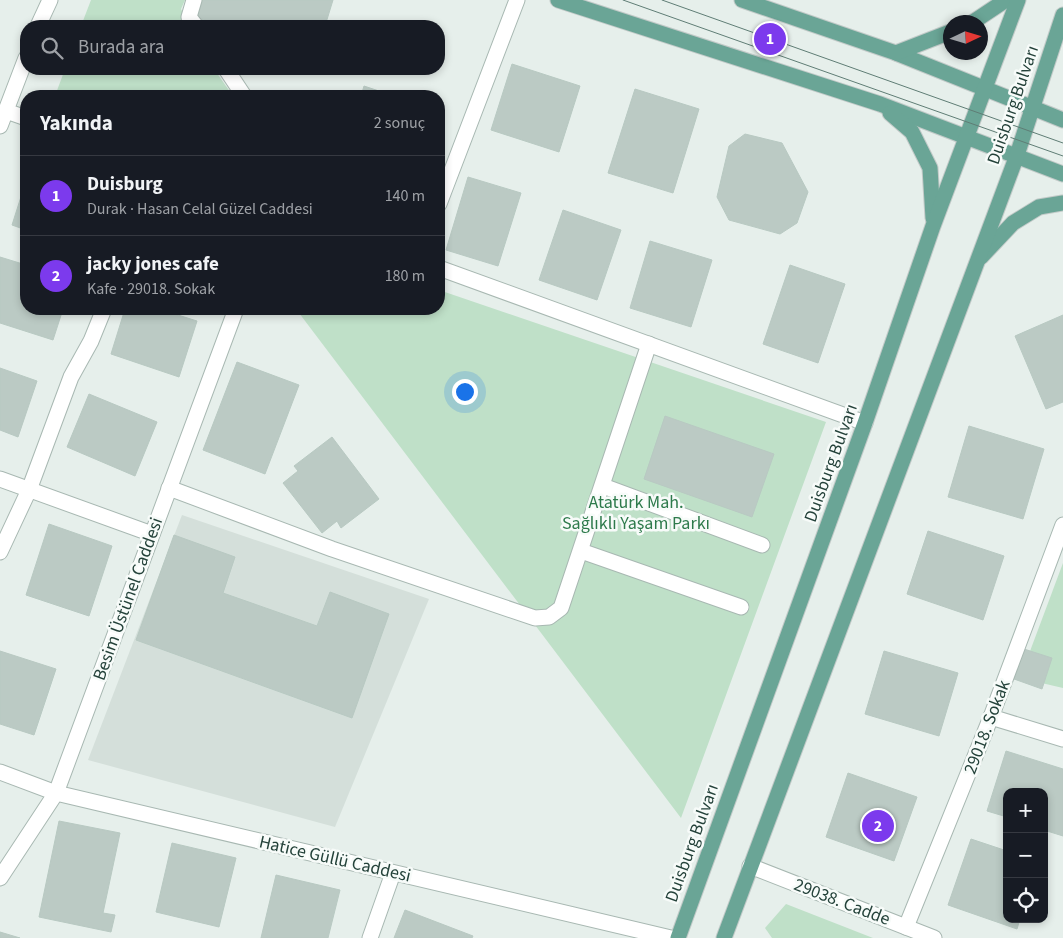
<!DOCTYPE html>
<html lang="tr">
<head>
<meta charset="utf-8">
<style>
	body { margin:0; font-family:"Source Sans 3",sans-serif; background:#242831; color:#f1f3f6 }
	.controls { position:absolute; right:15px; bottom:15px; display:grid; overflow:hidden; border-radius:10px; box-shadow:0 2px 8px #0003 }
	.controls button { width:45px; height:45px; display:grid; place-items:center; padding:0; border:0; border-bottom:1px solid #363941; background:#171b24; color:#f1f3f6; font:25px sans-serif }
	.compass { position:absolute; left:943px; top:15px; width:45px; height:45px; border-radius:50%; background:#171b24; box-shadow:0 2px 8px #0003; rotate:86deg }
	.you { position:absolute; left:464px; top:391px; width:18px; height:18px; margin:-12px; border:4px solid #fff; border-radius:50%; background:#1a73e8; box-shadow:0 0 0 8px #1a73e833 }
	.badge { display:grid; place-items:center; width:32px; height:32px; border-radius:50%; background:#7c3aed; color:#fff; font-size:16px; font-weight:700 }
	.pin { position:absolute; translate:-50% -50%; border:2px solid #fff; box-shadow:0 1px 5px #0006 }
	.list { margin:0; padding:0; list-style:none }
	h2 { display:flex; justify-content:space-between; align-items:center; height:65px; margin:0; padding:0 20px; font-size:21px }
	h2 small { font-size:16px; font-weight:400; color:#9ea1a6 }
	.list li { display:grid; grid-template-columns:32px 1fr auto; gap:15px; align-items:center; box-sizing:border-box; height:80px; padding:0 20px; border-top:1px solid #363941 }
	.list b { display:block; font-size:19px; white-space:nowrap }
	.list p { margin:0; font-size:16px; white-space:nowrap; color:#9ea1a6 }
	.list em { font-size:16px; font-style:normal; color:#9ea1a6 }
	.icon { flex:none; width:28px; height:28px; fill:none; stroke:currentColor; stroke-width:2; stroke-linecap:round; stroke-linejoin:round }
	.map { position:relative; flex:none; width:1063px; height:938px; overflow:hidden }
	.search { position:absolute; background:#171b24; box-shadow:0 2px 8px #0003; left:20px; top:20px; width:425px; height:55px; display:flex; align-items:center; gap:12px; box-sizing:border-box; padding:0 18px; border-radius:20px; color:#9ea1a6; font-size:19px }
	.panel { position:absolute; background:#171b24; box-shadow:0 2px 8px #0003; left:20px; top:90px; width:425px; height:225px; border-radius:20px }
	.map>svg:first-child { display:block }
</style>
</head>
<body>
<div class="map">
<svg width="1063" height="938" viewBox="0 0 1063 938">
	<rect width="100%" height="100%" fill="#e6efeb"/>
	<polygon fill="#d4dfda" points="182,515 429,599 335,827 88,760"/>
	<g fill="#bfe0c8">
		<polygon points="91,0 185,0 181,9 189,26 81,26"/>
		<polygon points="65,69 214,69 233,96 55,96"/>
		<polygon points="439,290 826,422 681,818 296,309 439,309"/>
		<polygon points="1063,563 1063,688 1020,678"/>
		<polygon points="786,904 873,938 772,938 765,928"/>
	</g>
	<g fill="#bbcac4" stroke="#b8c9c2">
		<polygon points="199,0 333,0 325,26 225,26 194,17"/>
		<polygon points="512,64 580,86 559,152 491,130"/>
		<polygon points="364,86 394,96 361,96"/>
		<polygon points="635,89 699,109 673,193 608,173"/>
		<polygon points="745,134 782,143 808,192 797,223 780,234 729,220 717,197 729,146"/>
		<polygon points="468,177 521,193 498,266 446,250"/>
		<polygon points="26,181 26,230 12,225"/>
		<polygon points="563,210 621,230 597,300 539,280"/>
		<polygon points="650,241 712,260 691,327 630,308"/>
		<polygon points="0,257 26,265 26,309 63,309 53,340 0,323"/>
		<polygon points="790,265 845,284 818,363 763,344"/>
		<polygon points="125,309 159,309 197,321 179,377 111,354"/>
		<polygon points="1063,315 1063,402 1046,409 1015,336"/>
		<polygon points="237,362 299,385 265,474 203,450"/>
		<polygon points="0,368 37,381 18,437 0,430"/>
		<polygon points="89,394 157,422 135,476 67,447"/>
		<polygon points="665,416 774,454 752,517 644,479"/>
		<polygon points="969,426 1044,449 1023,519 948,497"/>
		<polygon points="332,437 379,499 341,528 337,521 322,533 283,483 298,471 294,466"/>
		<polygon points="49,524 112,546 89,616 26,595"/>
		<polygon points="928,531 1004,556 983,620 907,594"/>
		<polygon points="174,535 235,557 223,593 317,626 330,592 389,614 352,718 136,640"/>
		<polygon points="1024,649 1052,658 1042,689 1014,679"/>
		<polygon points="0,651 56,669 34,735 0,724"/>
		<polygon points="884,651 958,673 939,736 865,714"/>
		<polygon points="1006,751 1063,769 1063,836 1044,830 1044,792 1007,792 1007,817 987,811"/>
		<polygon points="848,773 917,797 894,861 826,837"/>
		<polygon points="59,821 120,833 103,913 115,915 111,932 39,917"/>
		<polygon points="971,839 1007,851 1007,919 1020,919 1017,929 948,905"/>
		<polygon points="172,843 236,858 219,927 156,912"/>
		<polygon points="276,875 340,890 328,938 261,938"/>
		<polygon points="405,910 473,936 472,938 394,938"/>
		<polygon points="0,932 20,938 0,938"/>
	</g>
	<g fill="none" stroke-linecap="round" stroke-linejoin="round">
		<defs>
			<g id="minor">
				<polyline points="194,0 189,17 196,26"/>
				<polyline points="38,26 50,0"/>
				<polyline points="226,69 244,96"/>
				<polyline points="6,111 26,118"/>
				<polyline points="0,126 26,58"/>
				<polyline points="439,204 517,0"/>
				<polyline points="439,268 865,423"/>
				<polyline points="0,479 152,534"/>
				<polyline points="603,486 762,545"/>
				<polyline points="169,488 332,549 535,618 549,617 561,608 649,344"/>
				<polyline points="581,551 741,607"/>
				<polyline points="0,552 29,490 71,377 91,341 104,309"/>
				<polyline points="991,717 1063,739"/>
				<polyline points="0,772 56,793 671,938"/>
				<polyline points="750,866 934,938"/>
				<polyline points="0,878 56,793 236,309"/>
				<polyline points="906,927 991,717 1063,525"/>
				<polyline points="370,938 393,873"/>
			</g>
			<g id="major">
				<polyline points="558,0 880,104 1063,174"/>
				<polyline points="742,0 896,53 1063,120"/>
				<polyline points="973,22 1006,0"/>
				<polyline points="896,53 950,32"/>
				<polyline points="890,113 912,132 930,168 933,218"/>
				<polyline points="981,257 1013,223 1039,207 1063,203"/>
				<polyline points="678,938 865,423 933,226 1018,0"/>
				<polyline points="724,938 1016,158 1063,15"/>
			</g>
		</defs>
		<use href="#minor" stroke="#a8b8b2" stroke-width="17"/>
		<use href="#major" stroke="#c2cac8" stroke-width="17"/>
		<use href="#minor" stroke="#fff" stroke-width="15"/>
		<use href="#major" stroke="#6aa596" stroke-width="15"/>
		<g stroke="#5f7d75" stroke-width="1">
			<polyline points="623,0 1063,156"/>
			<polyline points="662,0 1063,143"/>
		</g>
	</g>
	<g text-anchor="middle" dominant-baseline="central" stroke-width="5" stroke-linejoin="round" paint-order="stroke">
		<g font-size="18" fill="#24423a" stroke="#f7fbf9">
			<text transform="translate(1013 105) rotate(-71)">Duisburg Bulvarı</text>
			<text transform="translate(831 463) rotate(-70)">Duisburg Bulvarı</text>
			<text transform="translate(128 599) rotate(-70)">Besim Üstünel Caddesi</text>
			<text transform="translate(987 727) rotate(-69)">29018. Sokak</text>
			<text transform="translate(692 843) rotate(-70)">Duisburg Bulvarı</text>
			<text transform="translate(335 859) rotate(13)">Hatice Güllü Caddesi</text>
			<text transform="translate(842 902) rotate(21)">29038. Cadde</text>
		</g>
		<g font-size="18" fill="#2d7a4b" stroke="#f7fbf9">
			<text x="636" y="502">Atatürk Mah.<tspan x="636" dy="21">Sağlıklı Yaşam Parkı</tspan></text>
		</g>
	</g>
</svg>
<div class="controls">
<button>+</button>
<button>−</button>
<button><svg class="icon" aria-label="locate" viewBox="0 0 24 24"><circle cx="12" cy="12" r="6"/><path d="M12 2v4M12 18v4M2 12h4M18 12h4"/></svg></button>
</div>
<svg class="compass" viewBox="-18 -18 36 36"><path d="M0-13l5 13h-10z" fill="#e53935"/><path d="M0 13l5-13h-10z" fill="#9ea1a6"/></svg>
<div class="you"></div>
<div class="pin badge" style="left:770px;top:39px">1</div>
<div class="pin badge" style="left:878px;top:826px">2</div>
<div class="search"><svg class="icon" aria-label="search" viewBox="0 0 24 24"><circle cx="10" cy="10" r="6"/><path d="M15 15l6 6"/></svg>Burada ara</div>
<section class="panel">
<h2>Yakında<small>2 sonuç</small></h2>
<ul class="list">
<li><span class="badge">1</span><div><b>Duisburg</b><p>Durak · Hasan Celal Güzel Caddesi</p></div><em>140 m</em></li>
<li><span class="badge">2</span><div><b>jacky jones cafe</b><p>Kafe · 29018. Sokak</p></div><em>180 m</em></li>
</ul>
</section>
</div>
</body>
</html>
